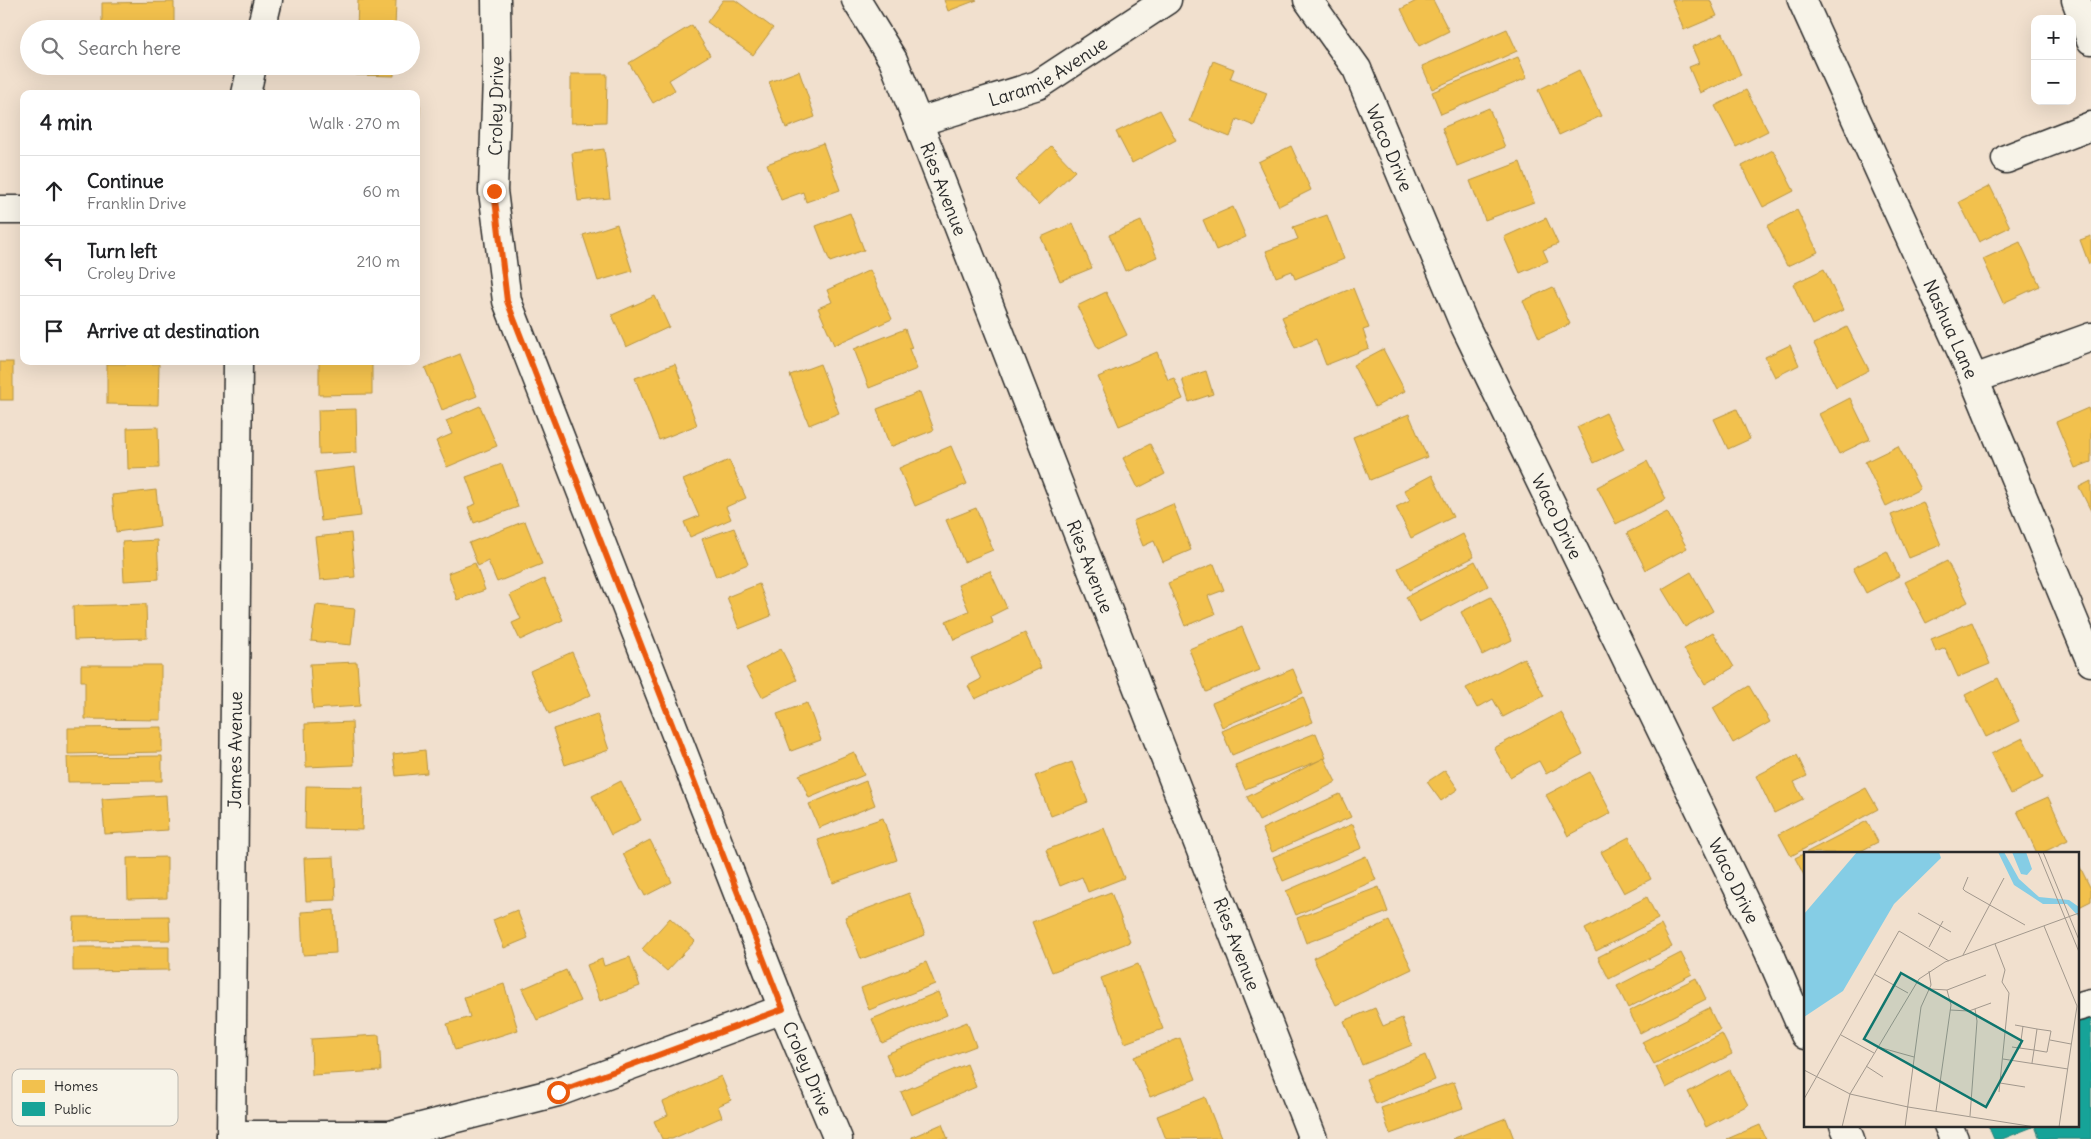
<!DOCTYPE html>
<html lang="en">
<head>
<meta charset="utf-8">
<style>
	body { margin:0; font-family:Delius,sans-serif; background:#f2f2f2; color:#202124 }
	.controls { position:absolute; right:15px; top:15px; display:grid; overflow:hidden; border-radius:10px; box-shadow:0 5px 20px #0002 }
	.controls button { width:45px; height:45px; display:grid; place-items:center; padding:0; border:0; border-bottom:1px solid #e0e0e0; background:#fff; color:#202124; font:25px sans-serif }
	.stop { position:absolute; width:15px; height:15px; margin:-11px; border:4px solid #ea580c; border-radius:50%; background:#fff }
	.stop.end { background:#ea580c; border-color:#fff; box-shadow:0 1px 5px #0008 }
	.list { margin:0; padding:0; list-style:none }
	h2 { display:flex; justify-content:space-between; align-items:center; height:65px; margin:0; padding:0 20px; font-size:21px }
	h2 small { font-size:16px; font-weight:400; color:#757577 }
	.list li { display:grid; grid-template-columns:32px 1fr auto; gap:15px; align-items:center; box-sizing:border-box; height:70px; padding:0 20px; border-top:1px solid #e0e0e0 }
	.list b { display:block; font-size:19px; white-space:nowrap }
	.list p { margin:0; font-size:16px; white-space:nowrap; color:#757577 }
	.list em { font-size:16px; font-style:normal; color:#757577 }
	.icon { flex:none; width:28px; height:28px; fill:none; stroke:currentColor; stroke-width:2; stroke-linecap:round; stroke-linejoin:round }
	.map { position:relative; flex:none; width:2091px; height:1139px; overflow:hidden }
	.search { position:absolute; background:#fff; box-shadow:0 5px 20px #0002; left:20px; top:20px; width:400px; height:55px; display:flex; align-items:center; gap:12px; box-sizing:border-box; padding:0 18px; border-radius:28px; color:#757577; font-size:19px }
	.panel { position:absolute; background:#fff; box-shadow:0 5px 20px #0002; left:20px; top:90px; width:400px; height:275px; border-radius:10px }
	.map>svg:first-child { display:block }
</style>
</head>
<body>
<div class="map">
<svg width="2091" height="1139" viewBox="0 0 2091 1139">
	<rect width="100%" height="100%" fill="#f1e0ce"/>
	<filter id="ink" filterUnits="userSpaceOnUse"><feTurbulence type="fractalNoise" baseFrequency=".02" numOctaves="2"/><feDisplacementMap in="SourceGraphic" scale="10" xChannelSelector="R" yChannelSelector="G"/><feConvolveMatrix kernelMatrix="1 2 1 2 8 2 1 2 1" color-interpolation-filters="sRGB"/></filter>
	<g filter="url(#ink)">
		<g fill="#f2c14e" stroke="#b69444">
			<polygon points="358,0 396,0 395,29 357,29"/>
			<polygon points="723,0 735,0 773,28 753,55 707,22"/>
			<polygon points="944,0 977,0 948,11"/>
			<polygon points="1418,0 1433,0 1449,31 1419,46 1401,9"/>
			<polygon points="1672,0 1710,0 1717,16 1684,30"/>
			<polygon points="174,2 174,27 102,28 102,3"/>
			<polygon points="692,25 710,55 669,80 675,90 653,103 629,63"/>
			<polygon points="1507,29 1517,51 1432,89 1422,66"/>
			<polygon points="1723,33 1741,75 1700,93 1689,67 1699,63 1692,47"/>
			<polygon points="1518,57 1527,78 1441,114 1432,92"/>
			<polygon points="1213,61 1234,69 1230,79 1267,93 1254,126 1237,119 1230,137 1190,121"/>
			<polygon points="356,66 394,66 394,76 356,75"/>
			<polygon points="1579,70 1601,116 1559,135 1538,90"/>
			<polygon points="799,71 815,117 786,128 769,82"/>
			<polygon points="571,74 607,74 606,122 571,123"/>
			<polygon points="1746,90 1768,131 1736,147 1715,106"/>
			<polygon points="416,105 420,105 419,141 416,141"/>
			<polygon points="1489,108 1505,147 1457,166 1442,128"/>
			<polygon points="1160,110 1176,140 1132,163 1116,132"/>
			<polygon points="823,143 840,190 806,202 803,192 781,200 767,164"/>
			<polygon points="1051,146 1075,171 1039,205 1015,180"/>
			<polygon points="1291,146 1311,190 1279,206 1258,162"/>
			<polygon points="604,149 610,198 578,201 572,153"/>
			<polygon points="1773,150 1794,191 1763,207 1742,166"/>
			<polygon points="1520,162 1534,202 1485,220 1470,181"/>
			<polygon points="1990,186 2010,227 1979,242 1959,202"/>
			<polygon points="1233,207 1246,237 1216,250 1203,220"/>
			<polygon points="1797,210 1818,252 1787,266 1767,226"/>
			<polygon points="850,213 864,250 830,262 816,226"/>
			<polygon points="1327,215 1344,259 1295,279 1292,271 1276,277 1266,251 1298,239 1293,227"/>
			<polygon points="1546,218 1558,244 1543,250 1548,261 1520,273 1504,237"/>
			<polygon points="1141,221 1157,257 1125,271 1109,235"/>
			<polygon points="1073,223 1092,268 1060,281 1041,237"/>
			<polygon points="617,224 632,271 598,281 583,235"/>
			<polygon points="2091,236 2091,263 2089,264 2080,240"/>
			<polygon points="2020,242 2040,286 2003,303 1983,259"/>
			<polygon points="1824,269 1843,310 1812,325 1793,284"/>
			<polygon points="870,270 892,319 834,345 818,308 832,302 827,290"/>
			<polygon points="1553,287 1570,324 1539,338 1523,301"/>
			<polygon points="1353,288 1369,328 1363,330 1369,348 1326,365 1316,339 1295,348 1282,317"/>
			<polygon points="1106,292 1127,335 1098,349 1077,306"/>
			<polygon points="655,296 669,327 626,347 612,315"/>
			<polygon points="1847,327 1869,370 1836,387 1814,344"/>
			<polygon points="905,329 912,348 909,349 917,369 869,388 854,349"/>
			<polygon points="1790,345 1799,365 1775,377 1765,357"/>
			<polygon points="1383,349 1405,391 1375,407 1353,365"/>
			<polygon points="1157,352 1168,380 1174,378 1183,399 1119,426 1098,377"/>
			<polygon points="460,354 477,396 442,410 425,368"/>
			<polygon points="319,361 372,361 372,394 319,395"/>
			<rect x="0" y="362" width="13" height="38"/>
			<polygon points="107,364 159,364 158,405 107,404"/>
			<polygon points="675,364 697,425 659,440 635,378"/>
			<polygon points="820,364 839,413 809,425 790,375"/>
			<polygon points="1206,371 1213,394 1189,402 1182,379"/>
			<polygon points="920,392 934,430 890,447 877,409"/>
			<polygon points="1850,398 1870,439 1839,454 1819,414"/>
			<polygon points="480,406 497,446 447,467 436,441 452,434 446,421"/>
			<polygon points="2088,408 2091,416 2091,462 2075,468 2056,422"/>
			<polygon points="356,409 357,452 319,454 318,410"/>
			<polygon points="1737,409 1750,439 1728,449 1714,419"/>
			<polygon points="1606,413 1624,449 1594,463 1577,427"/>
			<polygon points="1409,414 1427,457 1370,480 1353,437"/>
			<polygon points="158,427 159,468 128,469 127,428"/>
			<polygon points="1150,444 1165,474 1138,488 1123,458"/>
			<polygon points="951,446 967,484 915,506 899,468"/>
			<polygon points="1898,446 1920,489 1886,506 1865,462"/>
			<polygon points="729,460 746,498 726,507 731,519 690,537 684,522 699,516 683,480"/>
			<polygon points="1647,461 1666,499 1616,524 1597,487"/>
			<polygon points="502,464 518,507 474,523 468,507 476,504 466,477"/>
			<polygon points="355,467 361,516 321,521 315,472"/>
			<polygon points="1432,475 1453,517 1411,538 1396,507 1410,500 1404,490"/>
			<polygon points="2091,481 2091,511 2079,487"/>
			<polygon points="156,490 160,526 116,532 112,495"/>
			<polygon points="1923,502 1941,545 1909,558 1891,515"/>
			<polygon points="1173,504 1191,550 1163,562 1154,541 1143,546 1133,521"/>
			<polygon points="976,508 993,550 964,562 946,520"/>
			<polygon points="1667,512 1687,548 1646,570 1627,533"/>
			<polygon points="525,521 542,564 497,582 488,561 478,566 469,543"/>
			<polygon points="734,528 748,564 716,577 702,539"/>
			<polygon points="351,533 355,577 320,580 315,537"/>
			<polygon points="1463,534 1474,557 1409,590 1398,568"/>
			<polygon points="157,540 159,579 124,581 122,542"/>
			<polygon points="1887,551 1899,576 1866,593 1853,568"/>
			<polygon points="1475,561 1488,586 1419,622 1406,597"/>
			<polygon points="1947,561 1968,602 1926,623 1905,582"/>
			<polygon points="475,563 485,590 457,600 448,573"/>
			<polygon points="1214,564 1224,590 1208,596 1215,614 1185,626 1168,583"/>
			<polygon points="990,571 1007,608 991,616 993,623 954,640 946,621 969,611 958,585"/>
			<polygon points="1691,572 1713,611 1685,627 1662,589"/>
			<polygon points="544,579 563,620 520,640 512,623 521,619 510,595"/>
			<polygon points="759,584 771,616 739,629 727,597"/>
			<polygon points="1491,597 1512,640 1482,655 1461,612"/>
			<polygon points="146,604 147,638 74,640 73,606"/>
			<polygon points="316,605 355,609 351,645 311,641"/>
			<polygon points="1972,622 1990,664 1958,677 1945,648 1936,652 1931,639"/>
			<polygon points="1242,627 1260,670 1206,692 1189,649"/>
			<polygon points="1713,632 1734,667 1705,684 1684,649"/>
			<polygon points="1025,633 1041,668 975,699 968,686 981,679 971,658"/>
			<polygon points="781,649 797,680 762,697 746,668"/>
			<polygon points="572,652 591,695 549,714 530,671"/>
			<polygon points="1524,658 1544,696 1503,717 1493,699 1477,708 1466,688"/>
			<polygon points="357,662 360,706 313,709 310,664"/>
			<polygon points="81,665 161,665 161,720 85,719 85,681 81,681"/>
			<polygon points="1293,669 1303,693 1222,727 1212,703"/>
			<polygon points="1998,678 2019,721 1986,737 1965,695"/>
			<polygon points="1749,686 1770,722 1733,743 1713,708"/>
			<polygon points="1303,697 1313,722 1232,755 1222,731"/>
			<polygon points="807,703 821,740 791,751 777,714"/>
			<polygon points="1561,712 1583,754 1546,774 1539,761 1510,777 1494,748"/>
			<polygon points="597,714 609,750 565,765 553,729"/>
			<polygon points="352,722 354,765 306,767 305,724"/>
			<polygon points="162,727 162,752 68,754 68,728"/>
			<polygon points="1316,733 1326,758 1245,789 1235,765"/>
			<polygon points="2023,738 2043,778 2011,794 1991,754"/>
			<polygon points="425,750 427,773 396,776 393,754"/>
			<polygon points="854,752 864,775 809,798 799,775"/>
			<polygon points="1797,755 1807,776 1794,782 1803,799 1774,813 1756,776"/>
			<polygon points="162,756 162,781 68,782 67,757"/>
			<polygon points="1324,758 1336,782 1259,821 1247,797"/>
			<polygon points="1072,762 1088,802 1051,816 1035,776"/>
			<polygon points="1445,770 1458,789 1441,801 1427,782"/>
			<polygon points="1590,772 1611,813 1568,836 1546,795"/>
			<polygon points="621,781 641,820 611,835 592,796"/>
			<polygon points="866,781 875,805 819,828 809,804"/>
			<polygon points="306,786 363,787 362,830 305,829"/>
			<polygon points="1866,788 1878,809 1791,856 1779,834"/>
			<polygon points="1340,794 1351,817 1272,852 1262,829"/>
			<polygon points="166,795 168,830 105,834 102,799"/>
			<polygon points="2048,797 2068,840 2042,853 2037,853 2017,811"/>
			<polygon points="883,818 897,860 833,883 818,840"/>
			<polygon points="1867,821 1878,842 1857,853 1805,853"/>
			<polygon points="1353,824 1362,848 1283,881 1273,857"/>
			<polygon points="1104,828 1124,878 1088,892 1082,877 1060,886 1046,850"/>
			<polygon points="1629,837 1651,879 1624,893 1601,852"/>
			<polygon points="650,840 672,882 645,896 623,854"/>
			<polygon points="1805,853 1805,877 1795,858"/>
			<polygon points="1366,856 1376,880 1296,915 1286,891"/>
			<polygon points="167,857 167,898 128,899 127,858"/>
			<polygon points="334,857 336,900 306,901 304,858"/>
			<polygon points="2077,861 2091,889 2091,901 2077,908"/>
			<polygon points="1379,887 1388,912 1306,943 1297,918"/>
			<polygon points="1111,892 1130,942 1052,972 1032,922"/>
			<polygon points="909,893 925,935 861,959 845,917"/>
			<polygon points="1647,897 1658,919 1596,951 1585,929"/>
			<polygon points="334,910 336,953 303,955 301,912"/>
			<polygon points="517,910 528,938 504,948 493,920"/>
			<polygon points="169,916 170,940 73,941 74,917"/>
			<polygon points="670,918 695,941 667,971 642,949"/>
			<polygon points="1389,921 1412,969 1336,1005 1313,958"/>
			<polygon points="1661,925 1672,947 1609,979 1598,957"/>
			<polygon points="73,947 169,947 169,970 73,971"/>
			<polygon points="1681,953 1692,974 1628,1008 1617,986"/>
			<polygon points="630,957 640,986 600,1001 587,965 602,959 604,966"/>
			<polygon points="926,962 935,984 869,1010 861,988"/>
			<polygon points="1138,964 1163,1029 1125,1043 1101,978"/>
			<polygon points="566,970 580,1001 537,1020 522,989"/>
			<polygon points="1696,978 1706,999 1640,1033 1629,1011"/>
			<polygon points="504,984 518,1030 455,1050 447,1024 470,1017 464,997"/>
			<polygon points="938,992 947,1015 882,1043 872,1019"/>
			<polygon points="1375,1008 1383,1026 1402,1018 1412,1045 1362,1065 1344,1021"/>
			<polygon points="1709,1008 1720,1030 1654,1064 1642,1042"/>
			<polygon points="967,1022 976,1046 895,1077 886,1054"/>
			<polygon points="1722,1034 1732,1054 1666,1088 1656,1067"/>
			<polygon points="379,1035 381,1071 312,1075 311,1039"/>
			<polygon points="1180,1038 1196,1079 1150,1097 1134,1057"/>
			<polygon points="1425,1055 1435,1080 1376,1104 1366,1079"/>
			<polygon points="967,1064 976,1087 911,1115 901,1092"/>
			<polygon points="1730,1070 1748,1105 1706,1127 1688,1092"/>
			<polygon points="721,1076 731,1100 718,1106 722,1117 672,1139 662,1139 654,1121 668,1115 663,1102"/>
			<polygon points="1454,1082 1463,1108 1390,1134 1381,1108"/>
			<polygon points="1205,1097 1221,1138 1166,1139 1157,1116"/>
			<polygon points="1506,1118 1514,1139 1452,1139"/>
			<polygon points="942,1124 948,1139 912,1139 912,1137"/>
			<polygon points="1760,1125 1766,1139 1727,1139"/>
		</g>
		<polygon fill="#17a398" stroke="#1d7f77" points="2091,1017 2091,1139 2040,1139 2035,1126 2002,1139 1994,1139 1988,1125 2077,1125 2077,1022"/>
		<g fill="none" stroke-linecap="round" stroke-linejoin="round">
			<defs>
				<g id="minor">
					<path id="s1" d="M 496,0 L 497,77 L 493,191 L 507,301 L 783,1009 L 838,1139"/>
					<path id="s2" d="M 856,0 L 893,60 L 918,122 L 1313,1139"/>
					<path id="s3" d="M 1308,0 L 1357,69 L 1464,324 L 1769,952 L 1805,1035"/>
					<path id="s4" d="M 1802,0 L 1974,379 L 2091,662"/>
					<polyline points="2076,0 2091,40"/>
					<polyline points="261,29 268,0"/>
					<polyline points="246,94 252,66"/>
					<path id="s5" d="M 918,122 L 1038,85 L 1167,0"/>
					<polyline points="2006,159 2091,126"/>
					<polyline points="0,210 24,210"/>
					<polyline points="1974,379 2091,337"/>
					<polyline points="2077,1007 2091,1003"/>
					<polyline points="1844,1125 1850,1139"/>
					<polyline points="1948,1125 1954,1139"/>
					<polyline points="231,1135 390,1135 558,1092 783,1009"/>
					<path id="s6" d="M 231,1139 L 238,361"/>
				</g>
			</defs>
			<use href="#minor" stroke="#2b2b2b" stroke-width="31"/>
			<use href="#minor" stroke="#f7f3e8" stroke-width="28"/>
		</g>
	</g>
	<g fill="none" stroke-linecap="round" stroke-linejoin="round" filter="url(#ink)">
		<polyline stroke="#ea580c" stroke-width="6" points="494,191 507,301 783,1009 558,1092"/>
	</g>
	<g text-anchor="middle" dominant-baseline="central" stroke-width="5" stroke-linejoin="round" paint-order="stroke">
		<g font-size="18" fill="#2b2b2b" stroke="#f7f3e8">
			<text stroke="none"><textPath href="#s5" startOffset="140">Laramie Avenue</textPath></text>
			<text transform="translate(496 106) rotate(-89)">Croley Drive</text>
			<text stroke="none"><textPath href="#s3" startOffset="170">Waco Drive</textPath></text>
			<text stroke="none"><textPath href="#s2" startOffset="209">Ries Avenue</textPath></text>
			<text stroke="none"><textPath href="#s4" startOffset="361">Nashua Lane</textPath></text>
			<text stroke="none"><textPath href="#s3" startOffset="575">Waco Drive</textPath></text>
			<text stroke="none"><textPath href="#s2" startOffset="614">Ries Avenue</textPath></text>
			<text stroke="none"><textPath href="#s6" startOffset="389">James Avenue</textPath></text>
			<text stroke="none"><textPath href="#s3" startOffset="980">Waco Drive</textPath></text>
			<text stroke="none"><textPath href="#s2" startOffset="1019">Ries Avenue</textPath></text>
			<text stroke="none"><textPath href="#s1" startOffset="1126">Croley Drive</textPath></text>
		</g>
	</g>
	<g transform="translate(1804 852)">
		<rect width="275" height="275" fill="#f1e0ce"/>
		<path d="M 53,0 L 135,0 L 137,6 L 90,52 L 39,139 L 0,165 L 0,62 ZM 194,0 L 200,0 L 215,27 L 235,45 L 265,48 L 275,55 L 275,65 L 263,52 L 239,52 L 210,33 ZM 208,0 L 222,0 L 228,17 L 223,23 L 217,22 Z" fill="#85cde5"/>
		<path fill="none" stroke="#a2988d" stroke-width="1" d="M 234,0 L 275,100M 239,0 L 275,88M 164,25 L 159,37 L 161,39 L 221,73M 114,61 L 147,80M 240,74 L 273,154 L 255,275M 191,92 L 201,118 L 198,130 L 205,141 L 195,240M 125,95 L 139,69M 159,103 L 200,26M 70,122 L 104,141M 126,137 L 143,138 L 182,123M 146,158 L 165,159 L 187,151M 211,173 L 233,177M 37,183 L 70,201M 246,188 L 267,192M 74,195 L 110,205M 208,195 L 230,198 L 242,200 L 243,200 L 247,179 L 233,177 L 230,198 L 228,211M 216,196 L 219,174M 199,207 L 264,217M 62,214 L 79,225M 0,218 L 46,242 L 104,255 L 231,275M 196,231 L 221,235M 0,247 L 95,79 L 145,109M 132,259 L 147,153 L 143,138M 166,264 L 173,169 L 171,157M 38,275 L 46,242 L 115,127 L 141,110 L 275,61M 101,275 L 117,155 L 127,133 L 125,119"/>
		<path fill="#0f766e" fill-opacity="0.15" stroke="#0f766e" stroke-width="2.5" d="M 97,121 L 218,189 L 182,255 L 60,187 Z"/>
		<rect width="275" height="275" fill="none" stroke="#2b2b2b" stroke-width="2.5"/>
	</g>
	<rect x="12" y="1069" width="166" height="57" rx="8" fill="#f7f3e8" stroke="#bab7af" stroke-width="1"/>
	<rect x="22" y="1080" width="23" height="13" fill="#f2c14e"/>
	<rect x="22" y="1102" width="23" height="14" fill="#17a398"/>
	<g font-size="14" fill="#2b2b2b">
		<text x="54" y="1091">Homes</text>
		<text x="54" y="1114">Public</text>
	</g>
</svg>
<div class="controls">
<button>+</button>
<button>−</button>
</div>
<div class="stop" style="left:558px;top:1092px"></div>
<div class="stop end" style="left:494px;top:191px"></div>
<div class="search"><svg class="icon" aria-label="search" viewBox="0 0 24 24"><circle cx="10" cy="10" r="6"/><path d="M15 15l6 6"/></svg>Search here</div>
<section class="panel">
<h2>4 min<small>Walk · 270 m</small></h2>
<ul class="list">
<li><svg class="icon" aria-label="ahead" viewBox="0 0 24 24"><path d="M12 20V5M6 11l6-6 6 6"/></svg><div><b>Continue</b><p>Franklin Drive</p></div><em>60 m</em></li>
<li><svg class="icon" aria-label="left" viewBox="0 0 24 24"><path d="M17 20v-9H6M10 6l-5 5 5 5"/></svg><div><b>Turn left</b><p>Croley Drive</p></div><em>210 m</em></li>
<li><svg class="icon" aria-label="arrive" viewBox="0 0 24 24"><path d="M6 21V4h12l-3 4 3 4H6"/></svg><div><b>Arrive at destination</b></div></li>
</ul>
</section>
</div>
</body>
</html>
